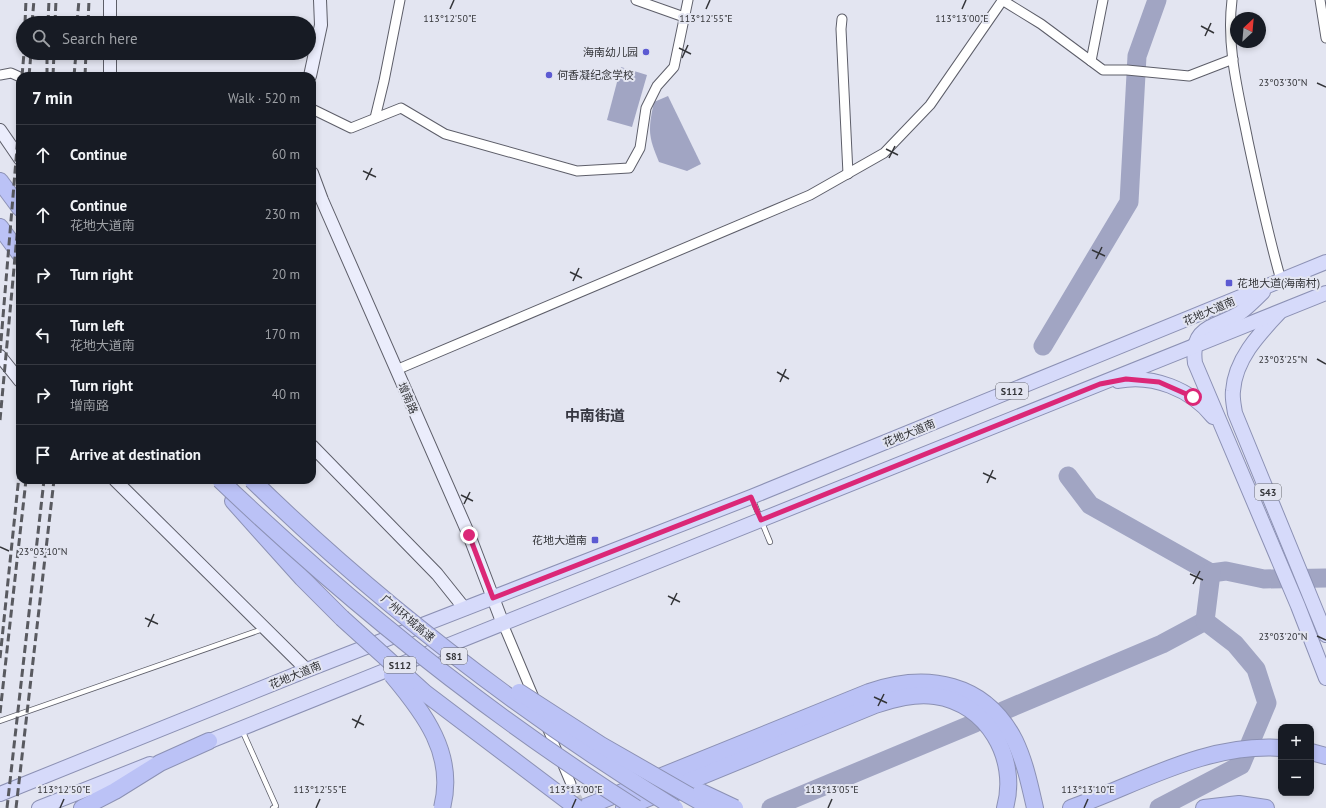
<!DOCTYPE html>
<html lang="en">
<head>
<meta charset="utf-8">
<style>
	body { margin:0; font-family:"PT Sans","Noto Sans SC",sans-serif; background:#242831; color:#f1f3f6 }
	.controls { position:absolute; right:12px; bottom:12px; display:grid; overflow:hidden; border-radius:8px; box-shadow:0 2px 6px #0003 }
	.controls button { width:36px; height:36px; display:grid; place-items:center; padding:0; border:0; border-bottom:1px solid #363941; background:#171b24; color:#f1f3f6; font:20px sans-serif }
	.compass { position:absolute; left:1230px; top:12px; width:36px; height:36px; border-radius:50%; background:#171b24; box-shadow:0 2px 6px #0003; rotate:26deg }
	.stop { position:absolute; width:12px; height:12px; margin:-9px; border:3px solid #db2777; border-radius:50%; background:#fff }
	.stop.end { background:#db2777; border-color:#fff; box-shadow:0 1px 4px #0008 }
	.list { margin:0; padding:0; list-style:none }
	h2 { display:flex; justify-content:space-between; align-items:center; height:52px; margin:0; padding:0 16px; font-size:17px }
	h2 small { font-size:13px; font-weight:400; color:#9ea1a6 }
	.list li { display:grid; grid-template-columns:26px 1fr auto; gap:12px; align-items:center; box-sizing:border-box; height:60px; padding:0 16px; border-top:1px solid #363941 }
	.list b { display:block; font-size:15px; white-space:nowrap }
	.list p { margin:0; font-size:13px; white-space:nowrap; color:#9ea1a6 }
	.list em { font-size:13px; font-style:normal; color:#9ea1a6 }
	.icon { flex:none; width:22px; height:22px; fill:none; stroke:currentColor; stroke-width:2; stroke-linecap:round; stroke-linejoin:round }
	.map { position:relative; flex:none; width:1326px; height:808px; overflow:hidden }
	.search { position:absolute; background:#171b24; box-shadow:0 2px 6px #0003; left:16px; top:16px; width:300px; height:44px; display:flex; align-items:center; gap:10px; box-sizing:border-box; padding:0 14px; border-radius:22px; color:#9ea1a6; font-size:15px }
	.panel { position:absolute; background:#171b24; box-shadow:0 2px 6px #0003; left:16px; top:72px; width:300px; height:412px; border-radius:12px }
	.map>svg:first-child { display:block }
</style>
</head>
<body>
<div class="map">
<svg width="1326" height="808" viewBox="0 0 1326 808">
	<rect width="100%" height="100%" fill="#e3e5f1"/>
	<g fill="#a1a5c3">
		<polygon points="621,67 647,75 632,127 607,120"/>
		<path d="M 668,96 L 701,164 L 687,171 L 659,162 C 648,136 648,130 654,102 Z"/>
	</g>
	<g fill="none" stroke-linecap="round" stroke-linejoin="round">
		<g stroke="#a1a5c3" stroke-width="19">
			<polyline points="1043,346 1129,202 1137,56 1157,0"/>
			<polyline points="1068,476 1090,505 1211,573 1226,571 1264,579 1326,578"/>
			<polyline points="1003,711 1162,644 1205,621"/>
			<polyline points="771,808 975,723"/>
			<polyline points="1159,808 1241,765 1267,703 1256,669 1235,644 1205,621 1211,573"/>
		</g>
		<polyline stroke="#c0c2cc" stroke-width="9" stroke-dasharray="9 4.5" stroke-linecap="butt" points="571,784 582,808"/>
		<defs>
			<g id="lane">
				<polyline points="752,498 770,542"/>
				<polyline points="0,721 263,629"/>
				<polyline points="242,730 276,806 273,808"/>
			</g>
			<g id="street">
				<polyline points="636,0 684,17"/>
				<polyline points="1002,0 1041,24 1103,70 1127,70 1189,76 1233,59"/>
				<path d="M 1232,0 C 1226,48 1239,95 1248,141 C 1258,188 1268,235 1281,280"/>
				<polyline points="1320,0 1326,38"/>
				<polyline points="842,19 841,29 848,174"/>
				<polyline points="1091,61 1103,0"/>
				<polyline points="0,75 11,73 20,77"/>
				<polyline points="312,109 351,128 401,108 445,134 577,171 629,168 640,148 646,108 657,86 674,67 688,0"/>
				<polyline points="375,118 384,81 400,0"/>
				<polyline points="396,370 810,195 884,153 930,105 1002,1"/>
				<polyline points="503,624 535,700"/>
				<polyline points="546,725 571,784"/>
			</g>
			<g id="secondary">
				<polyline points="110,23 110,0"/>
				<polyline points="110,76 110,53"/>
				<polyline points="310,76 321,25 320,0"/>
				<polyline points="0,130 20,159"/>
				<polyline points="312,173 322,200 469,535 503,624"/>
				<polyline points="0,356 20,381"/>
				<polyline points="312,446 437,574 465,609"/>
				<polyline points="115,480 307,670"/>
			</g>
			<g id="primary">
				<path d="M 1263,292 C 1256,299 1248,307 1240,313 C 1215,328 1190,325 1195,363 L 1298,606 L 1326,678"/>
				<path d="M 1279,313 C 1258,335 1235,360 1233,391 C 1232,398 1234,406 1235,413 L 1326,635"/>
				<path d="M 1118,381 C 1152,374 1191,389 1213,417"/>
				<polyline points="200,745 1326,293"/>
				<polyline points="0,794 307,670 751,497 1326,262"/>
				<polyline points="39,808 150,764"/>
			</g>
			<g id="highway">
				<polyline points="0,181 20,208"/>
				<polyline points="0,227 20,254"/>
				<polyline points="233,501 302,578 342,618"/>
				<polyline points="1311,752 1326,756"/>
				<polyline points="82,808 115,791 160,763 209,741"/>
				<path d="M 583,808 L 869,692 C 927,672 985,682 1015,741 C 1025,762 1030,786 1035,808"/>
				<path d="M 624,808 L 875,705 C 894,699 914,693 935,696 C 987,703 1019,758 1005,808"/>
				<path d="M 1071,808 C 1140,783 1206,743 1281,748"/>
				<polyline points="1204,808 1239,804 1266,808"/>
			</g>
		</defs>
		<use href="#lane" stroke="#5d5e69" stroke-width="6"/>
		<use href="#street" stroke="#5d5e69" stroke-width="11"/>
		<use href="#secondary" stroke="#5d5e69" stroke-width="14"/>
		<use href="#primary" stroke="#8c91b4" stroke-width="16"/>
		<use href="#highway" stroke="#8c91b4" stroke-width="18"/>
		<use href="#lane" stroke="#fff" stroke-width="4.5"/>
		<use href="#street" stroke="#fff" stroke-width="9"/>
		<use href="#secondary" stroke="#ebedfc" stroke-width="12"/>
		<use href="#primary" stroke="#d6dafa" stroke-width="14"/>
		<use href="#highway" stroke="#bbc2f6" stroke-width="16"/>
		<g stroke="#595a60" stroke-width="3" stroke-dasharray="8 4" stroke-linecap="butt">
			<polyline points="25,23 26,0"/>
			<polyline points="32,23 34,0"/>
			<polyline points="48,23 49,0"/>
			<polyline points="55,23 56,0"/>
			<polyline points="77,23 79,0"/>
			<polyline points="88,23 89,0"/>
			<polyline points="22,76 24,53"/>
			<polyline points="29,76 31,53"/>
			<polyline points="47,76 47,53"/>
			<polyline points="53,76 54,53"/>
			<polyline points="74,76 76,53"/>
			<polyline points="85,76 86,53"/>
			<polyline points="0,353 20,112"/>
			<polyline points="0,420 20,203"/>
			<polyline points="0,658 20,466"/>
			<polyline points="0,713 26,480"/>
			<polyline points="7,808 44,480"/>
			<polyline points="16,808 54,480"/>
		</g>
		<defs>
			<g id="highway-bridge">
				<path d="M 220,480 C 348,602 486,713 636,808"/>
				<path d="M 252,480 C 380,605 523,714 675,808"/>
				<polyline points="342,618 425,693 577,808"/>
				<path d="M 392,675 C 424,713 456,754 442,808"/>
				<polyline points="519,692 601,745 711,808"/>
				<polyline points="701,792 735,808"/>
			</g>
		</defs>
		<use href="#highway-bridge" stroke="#8c91b4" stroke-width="18" stroke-linecap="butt"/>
		<use href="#highway-bridge" stroke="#bbc2f6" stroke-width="16"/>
	</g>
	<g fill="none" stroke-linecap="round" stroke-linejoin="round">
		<polyline stroke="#db2777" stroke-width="5" points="469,535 493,598 751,497 761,520 1100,384 1126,379 1159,382 1193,397"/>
	</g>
	<path fill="none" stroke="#343539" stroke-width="1.5" d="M 450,9 L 454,0M 706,9 L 710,0M 962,9 L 966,0M 1201,26 L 1214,33M 1205,36 L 1211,23M 679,48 L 691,54M 682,58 L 688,45M 1317,83 L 1326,87M 886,149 L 898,155M 889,158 L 895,146M 363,171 L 376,177M 366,180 L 372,168M 1092,250 L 1105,256M 1096,259 L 1102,247M 570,272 L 582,278M 573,281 L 579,268M 1317,359 L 1326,364M 777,372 L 789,379M 780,382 L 786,369M 983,473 L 996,479M 987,483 L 993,470M 461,495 L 473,501M 464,504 L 470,492M 0,547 L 9,551M 1190,574 L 1203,580M 1193,584 L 1200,571M 668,596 L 680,602M 671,605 L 677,593M 145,618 L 158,624M 148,627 L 154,614M 1317,636 L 1326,640M 874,697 L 887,703M 878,706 L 884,694M 352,719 L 364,725M 355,728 L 361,715M 60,808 L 64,799M 316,808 L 320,799M 572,808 L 576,799M 828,808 L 832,799M 1084,808 L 1088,799"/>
	<g fill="#5c5ad2" stroke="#e3e5f1" stroke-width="1.5">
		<circle cx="646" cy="52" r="4"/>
		<circle cx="549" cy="75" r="4"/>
		<rect x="1225" y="279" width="8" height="8" rx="2"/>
		<rect x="591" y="536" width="8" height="8" rx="2"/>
	</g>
	<g text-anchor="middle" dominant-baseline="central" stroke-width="4" stroke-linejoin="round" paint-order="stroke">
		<g fill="#e3e5f1" stroke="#686a70" stroke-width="1">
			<rect x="996" y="383" width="32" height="16" rx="3"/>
			<rect x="1255" y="484" width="26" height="16" rx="3"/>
			<rect x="441" y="648" width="26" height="16" rx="3"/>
			<rect x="384" y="657" width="32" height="16" rx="3"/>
		</g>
		<g font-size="10" font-weight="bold" fill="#343539">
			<text x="1012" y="391">S112</text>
			<text x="1268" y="492">S43</text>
			<text x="454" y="656">S81</text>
			<text x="400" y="665">S112</text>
		</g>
		<g font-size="11" fill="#343539" stroke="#e3e5f1" text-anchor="end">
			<text x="638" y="52">海南幼儿园</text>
			<text x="557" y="75" text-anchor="start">何香凝纪念学校</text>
			<text x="1237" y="283" text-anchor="start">花地大道(海南村)</text>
			<text x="587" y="540">花地大道南</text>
		</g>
		<g font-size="11" fill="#343539" stroke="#e3e5f1">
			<text transform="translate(1209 311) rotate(-23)">花地大道南</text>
			<text transform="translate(408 398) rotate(66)">增南路</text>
			<text transform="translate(909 433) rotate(-22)">花地大道南</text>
			<text transform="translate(408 618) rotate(40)">广州环城高速</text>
			<text transform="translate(295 675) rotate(-22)">花地大道南</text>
		</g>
		<g font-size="15" font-weight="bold" fill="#363741" stroke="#e3e5f1">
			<text x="595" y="415">中南街道</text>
		</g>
	</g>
	<g font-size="10" text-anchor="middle" fill="#343539" stroke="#e3e5f1" stroke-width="4" stroke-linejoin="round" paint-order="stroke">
		<text x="450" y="22">113°12'50"E</text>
		<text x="962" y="22">113°13'00"E</text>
		<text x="706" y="22">113°12'55"E</text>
		<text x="1283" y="86">23°03'30"N</text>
		<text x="1283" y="363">23°03'25"N</text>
		<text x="43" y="555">23°03'10"N</text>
		<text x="1283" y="640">23°03'20"N</text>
		<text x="64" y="793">113°12'50"E</text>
		<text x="320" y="793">113°12'55"E</text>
		<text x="576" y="793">113°13'00"E</text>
		<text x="832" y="793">113°13'05"E</text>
		<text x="1088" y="793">113°13'10"E</text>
	</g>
</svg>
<div class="controls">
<button>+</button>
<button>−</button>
</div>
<svg class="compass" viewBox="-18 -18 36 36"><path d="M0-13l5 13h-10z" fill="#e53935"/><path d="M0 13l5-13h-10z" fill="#9ea1a6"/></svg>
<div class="stop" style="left:1193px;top:397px"></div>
<div class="stop end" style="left:469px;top:535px"></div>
<div class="search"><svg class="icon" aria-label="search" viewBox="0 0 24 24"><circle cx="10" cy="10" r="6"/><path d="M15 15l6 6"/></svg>Search here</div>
<section class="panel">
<h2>7 min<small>Walk · 520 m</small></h2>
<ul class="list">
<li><svg class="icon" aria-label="ahead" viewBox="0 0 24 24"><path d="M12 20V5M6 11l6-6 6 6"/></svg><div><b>Continue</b></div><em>60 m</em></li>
<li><svg class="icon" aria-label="ahead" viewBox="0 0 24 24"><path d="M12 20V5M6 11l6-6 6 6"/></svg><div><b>Continue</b><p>花地大道南</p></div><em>230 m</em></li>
<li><svg class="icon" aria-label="right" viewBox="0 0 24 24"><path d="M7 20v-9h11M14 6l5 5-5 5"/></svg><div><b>Turn right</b></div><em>20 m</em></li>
<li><svg class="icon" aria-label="left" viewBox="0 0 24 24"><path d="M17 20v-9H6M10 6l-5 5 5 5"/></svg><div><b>Turn left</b><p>花地大道南</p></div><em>170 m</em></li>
<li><svg class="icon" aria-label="right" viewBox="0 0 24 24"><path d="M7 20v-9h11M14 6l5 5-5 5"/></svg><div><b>Turn right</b><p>增南路</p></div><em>40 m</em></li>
<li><svg class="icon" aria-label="arrive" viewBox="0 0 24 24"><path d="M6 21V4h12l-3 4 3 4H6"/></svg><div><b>Arrive at destination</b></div></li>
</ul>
</section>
</div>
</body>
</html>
